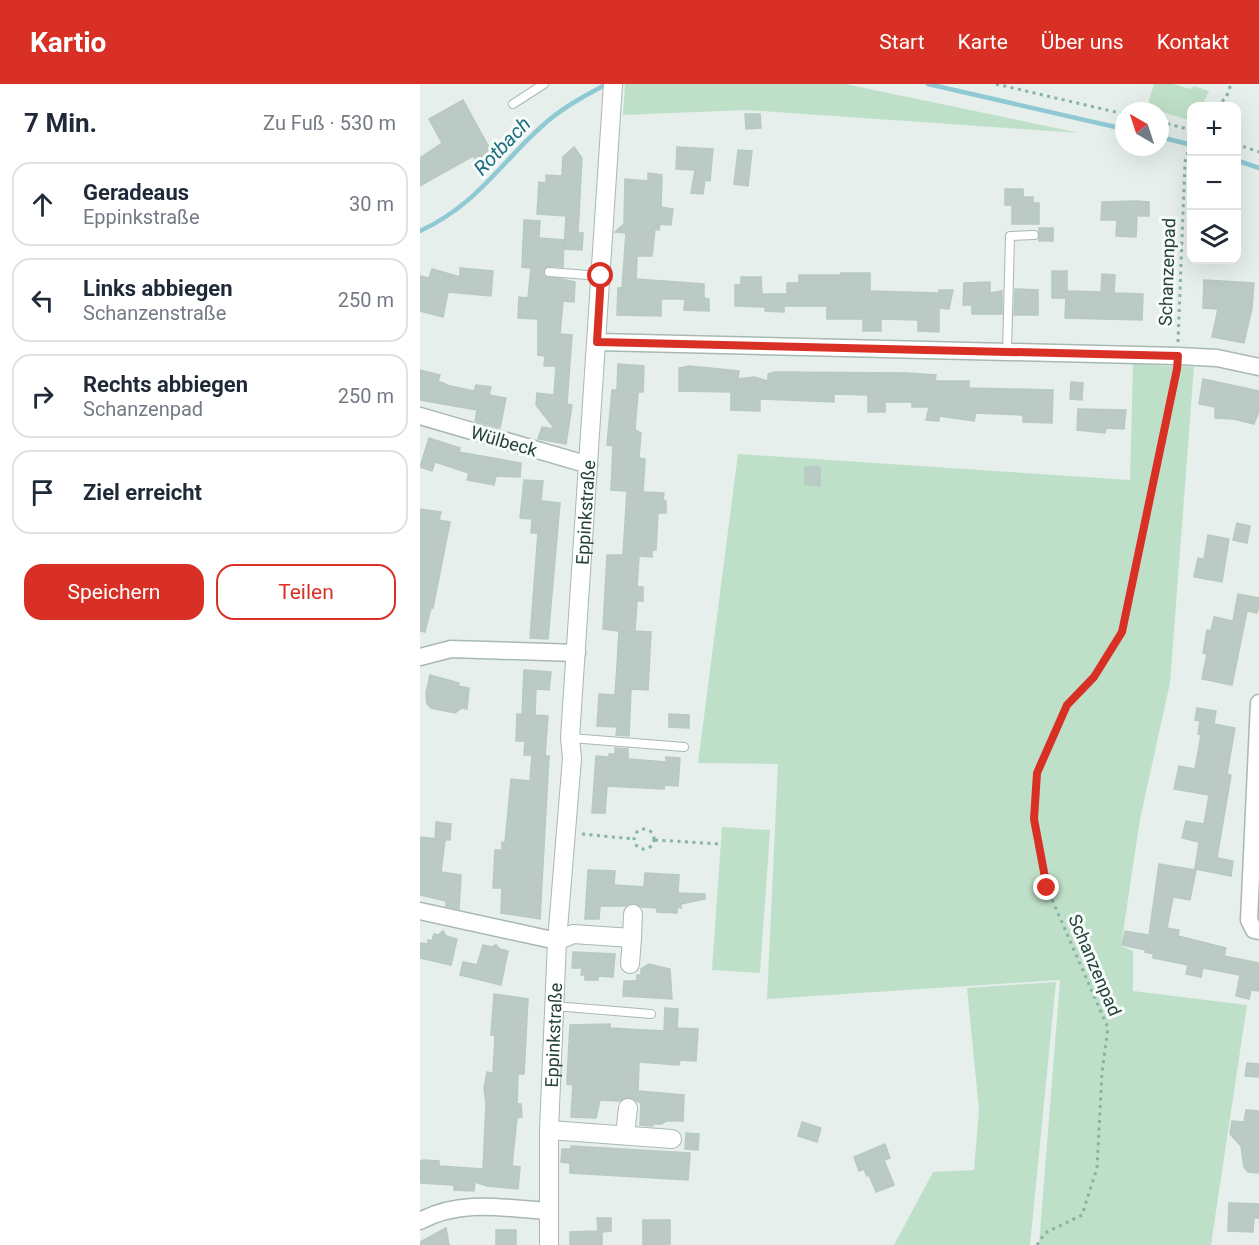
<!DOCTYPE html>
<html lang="de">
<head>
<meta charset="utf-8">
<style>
	body { margin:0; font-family:Roboto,sans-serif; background:#f6f6f7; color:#1f2937 }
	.controls { position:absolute; right:18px; top:18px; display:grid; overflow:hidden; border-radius:12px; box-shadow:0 6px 24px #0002 }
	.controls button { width:54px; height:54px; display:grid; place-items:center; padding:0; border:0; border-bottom:2px solid #e0e1e3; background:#fff; color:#1f2937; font:30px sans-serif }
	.compass { position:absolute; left:695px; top:18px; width:54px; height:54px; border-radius:50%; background:#fff; box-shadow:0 6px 24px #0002; rotate:321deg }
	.stop { position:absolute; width:18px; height:18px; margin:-14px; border:4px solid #d93025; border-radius:50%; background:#fff }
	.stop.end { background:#d93025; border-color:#fff; box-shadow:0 2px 6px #0008 }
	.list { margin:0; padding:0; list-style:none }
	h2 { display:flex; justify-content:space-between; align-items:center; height:78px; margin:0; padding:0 24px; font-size:26px }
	h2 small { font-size:20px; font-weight:400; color:#747a83 }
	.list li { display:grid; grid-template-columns:39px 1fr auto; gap:18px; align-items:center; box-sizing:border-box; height:84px; margin:0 12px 12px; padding:0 12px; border:2px solid #e0e1e3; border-radius:18px }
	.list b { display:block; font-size:22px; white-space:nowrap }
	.list p { margin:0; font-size:20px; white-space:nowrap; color:#747a83 }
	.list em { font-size:20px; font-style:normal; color:#747a83 }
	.actions { display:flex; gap:12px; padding:18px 24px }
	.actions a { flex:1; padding:14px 0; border:2px solid #d93025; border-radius:18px; text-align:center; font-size:21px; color:#d93025 }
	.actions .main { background:#d93025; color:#fff }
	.icon { flex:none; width:33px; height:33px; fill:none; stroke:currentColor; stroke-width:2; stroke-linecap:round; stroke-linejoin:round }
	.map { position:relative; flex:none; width:839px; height:1161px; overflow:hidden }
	header { display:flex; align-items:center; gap:36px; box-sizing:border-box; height:84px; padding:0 30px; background:#d93025; color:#fff }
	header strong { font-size:28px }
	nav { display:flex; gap:33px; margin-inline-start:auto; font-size:21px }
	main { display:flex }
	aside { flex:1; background:#fff }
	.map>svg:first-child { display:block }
</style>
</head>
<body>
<header>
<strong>Kartio</strong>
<nav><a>Start</a><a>Karte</a><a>Über uns</a><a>Kontakt</a></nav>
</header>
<main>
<aside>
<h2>7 Min.<small>Zu Fuß · 530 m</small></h2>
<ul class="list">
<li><svg class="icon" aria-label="ahead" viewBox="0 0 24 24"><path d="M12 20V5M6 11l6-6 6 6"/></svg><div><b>Geradeaus</b><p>Eppinkstraße</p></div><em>30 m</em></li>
<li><svg class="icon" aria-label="left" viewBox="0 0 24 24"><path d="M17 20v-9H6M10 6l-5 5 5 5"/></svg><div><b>Links abbiegen</b><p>Schanzenstraße</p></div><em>250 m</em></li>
<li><svg class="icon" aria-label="right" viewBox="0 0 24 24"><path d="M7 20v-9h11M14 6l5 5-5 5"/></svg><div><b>Rechts abbiegen</b><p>Schanzenpad</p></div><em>250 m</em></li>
<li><svg class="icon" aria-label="arrive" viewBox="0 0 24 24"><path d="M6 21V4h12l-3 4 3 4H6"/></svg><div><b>Ziel erreicht</b></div></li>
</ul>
<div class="actions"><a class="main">Speichern</a><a>Teilen</a></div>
</aside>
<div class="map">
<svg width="839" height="1161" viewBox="0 0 839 1161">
	<rect width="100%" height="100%" fill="#e6efeb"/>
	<g fill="#bfe0c8">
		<polygon points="205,0 425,0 660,49 326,26 203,31"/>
		<polygon points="734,0 753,0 770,5 774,2 789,7 782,22 772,22 771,37 727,23"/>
		<polygon points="713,280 774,283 750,599 720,735 701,862 713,867 713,907 827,921 791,1161 619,1161 640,896 347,915 358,680 278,679 318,370 710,396"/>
		<polygon points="302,743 350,746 340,889 292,886"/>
		<polygon points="636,898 610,1161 474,1161 513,1088 554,1086 559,1026 547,904"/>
	</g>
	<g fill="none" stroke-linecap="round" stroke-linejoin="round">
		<g stroke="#8ec9d4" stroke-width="4.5">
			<polyline points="508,0 704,45"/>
			<polyline points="740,53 772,61"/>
			<polyline points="816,76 839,84"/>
			<path d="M 0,147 C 56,121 78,82 121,43 C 140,25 164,12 187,0"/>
		</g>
	</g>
	<g fill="#bbcac4" stroke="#b8c9c2" stroke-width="1.5">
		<polygon points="43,16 71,67 56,76 53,72 0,102 0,74 22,59 9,35"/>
		<polygon points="325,30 340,30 341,44 326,45"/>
		<polygon points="154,63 162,74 158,149 163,149 162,166 144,165 146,132 117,130 119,98 126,99 126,91 142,92 143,73"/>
		<polygon points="257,63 293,65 290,97 285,96 283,110 271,109 275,86 256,85"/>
		<polygon points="318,66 332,67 328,102 314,100"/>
		<polygon points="228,89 242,91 241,123 253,125 251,141 240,140 239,146 235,145 232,172 217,172 216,195 284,200 284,214 289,215 289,227 264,226 265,215 241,215 241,232 197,231 198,204 202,204 206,149 195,148 204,140 205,95 228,97"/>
		<polygon points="585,105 603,105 603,113 613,113 613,119 619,119 619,140 592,140 592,121 585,121"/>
		<polygon points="716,117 729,118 729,132 717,132 716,153 696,152 697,136 681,136 682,118"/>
		<polygon points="104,136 120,137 119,154 144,156 143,183 127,182 123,187 124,191 155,198 154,218 143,217 140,250 152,251 147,320 152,321 146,360 118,355 122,343 135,345 116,321 117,309 134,311 136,282 124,282 125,272 118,271 118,235 98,234 99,213 108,214 111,184 102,183"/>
		<rect x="619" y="144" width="14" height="13"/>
		<polygon points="40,184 73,187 71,212 28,208 23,233 0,227 0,192 9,194 12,185 40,193"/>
		<polygon points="632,187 647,187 647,207 681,208 682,190 695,191 694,209 723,210 722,236 645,234 646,214 632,214"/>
		<polygon points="421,189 450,189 450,207 519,209 519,206 533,206 529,225 519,224 519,248 498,247 498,236 461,235 461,247 443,247 443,235 407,235 407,222 364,222 364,228 345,227 345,223 315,222 315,201 321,201 321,193 341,193 342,210 367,210 367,199 379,199 379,191 421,191"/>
		<polygon points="784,196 834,199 832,224 824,259 792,253 798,225 783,224"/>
		<polygon points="570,198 570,209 582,207 582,230 552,230 552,221 543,221 544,199"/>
		<polygon points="595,205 618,206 618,231 594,231"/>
		<polygon points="198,280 224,282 223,308 218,308 215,346 221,349 219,374 225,375 223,408 244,409 243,416 246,417 246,429 238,429 236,466 232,466 232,473 219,472 217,503 223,503 223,517 217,517 215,547 231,548 228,606 211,605 209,652 196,651 197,643 177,642 179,610 195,611 197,582 199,547 183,545 187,471 203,471 207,407 191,406 193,362 187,361 192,306 197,306"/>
		<polygon points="269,282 319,287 318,295 334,293 348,297 348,290 355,288 486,289 516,291 515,297 549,297 549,304 633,306 632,339 603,338 603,331 556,329 554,337 519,332 519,337 506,336 509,323 492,323 492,318 465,318 465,328 448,328 448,311 414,310 414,318 340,315 340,327 311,326 311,308 259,307 259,284"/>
		<polygon points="0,286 20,291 18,297 30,302 54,307 56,301 71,303 69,311 86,314 80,344 55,337 57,326 0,316"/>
		<polygon points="783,295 839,307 839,327 834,340 814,335 795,334 795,323 779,320"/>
		<polygon points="651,298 663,299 662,316 650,315"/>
		<polygon points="658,325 706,326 704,345 686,344 685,349 657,346"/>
		<polygon points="9,354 40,364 39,368 101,379 100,393 76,392 74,401 47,396 49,389 15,378 12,387 0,383"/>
		<polygon points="385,383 400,383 400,402 385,400"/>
		<polygon points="104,396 123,397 121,417 140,419 128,555 110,554 118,449 111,449 112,435 100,434"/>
		<polygon points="0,425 21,428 19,436 30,438 13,524 11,524 5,548 0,547"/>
		<polygon points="817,439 830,442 827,459 813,456"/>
		<polygon points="788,451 809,455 802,498 774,493 778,474 784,475"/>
		<polygon points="818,510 839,514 839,521 837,529 827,527 812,601 782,595 787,570 783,569 787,546 791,547 794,533 813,537"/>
		<polygon points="104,586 131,588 129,606 116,605 115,631 128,632 125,672 129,672 120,835 81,829 82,804 73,804 75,766 82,766 82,758 85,759 91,695 110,697 112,671 104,671 105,657 96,657 97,630 102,631"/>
		<polygon points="10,591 39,599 38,602 49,604 47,625 42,624 35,629 11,624 7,620 6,609"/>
		<polygon points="777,624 796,627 794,640 815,644 807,690 811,691 797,774 813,777 811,792 775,785 779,758 762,754 766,737 784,740 789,711 754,705 759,682 775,685 781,651 778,650 780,637 775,636"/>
		<polygon points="249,630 269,631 269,644 249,643"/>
		<polygon points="195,664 208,665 208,675 246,678 246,673 260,674 258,702 245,701 244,705 187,702 185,729 172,729 176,672 189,673 189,670 195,670"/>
		<polygon points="16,738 31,740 30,756 15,755"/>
		<polygon points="0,753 25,756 21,788 41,791 39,825 26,822 26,817 0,811"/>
		<polygon points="739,780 776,786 770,816 753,813 747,844 759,846 758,852 806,864 804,872 839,879 839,907 831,906 829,915 816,912 820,891 783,884 781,893 766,890 768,881 733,874 733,870 725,868 726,866 702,861 705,847 729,851"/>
		<polygon points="168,786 195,787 194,801 224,803 225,789 259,791 258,809 285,810 285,815 261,820 261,824 257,823 257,829 237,828 237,824 222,823 214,819 205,822 180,822 179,835 165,835"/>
		<polygon points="23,847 26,852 37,855 31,881 0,874 0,859 8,860 8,856 12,857 14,850 18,851"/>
		<polygon points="63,861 72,863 76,861 80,865 88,867 81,901 40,891 43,878 57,881"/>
		<polygon points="153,868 195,870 193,893 178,892 178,896 165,896 165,891 161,891 162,884 152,884"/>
		<polygon points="229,880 250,885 252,915 203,912 204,897 217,897 217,891 221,891 221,885"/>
		<polygon points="74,910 108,915 104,990 98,990 97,1020 101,1020 102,1033 97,1034 92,1082 100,1083 98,1105 67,1102 55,1098 54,1107 34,1106 34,1101 1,1099 0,1077 3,1076 19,1077 19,1082 63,1085 66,1019 64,1004 67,988 73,989 75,951 71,951"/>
		<polygon points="245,924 258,925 257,944 278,945 276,977 260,976 259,981 219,978 218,1007 264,1011 263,1037 246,1037 242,1040 233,1040 233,1042 220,1041 221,1019 209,1013 199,1017 180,1016 176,1034 151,1033 153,1001 147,1000 147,996 150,941 190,940 190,944 244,947"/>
		<polygon points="827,979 839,980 839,993 825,992"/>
		<polygon points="826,1026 839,1027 839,1089 828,1088 824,1083 821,1062 810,1050 812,1037 824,1038"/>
		<polygon points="382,1038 401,1044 397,1058 378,1052"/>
		<polygon points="266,1049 279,1050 278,1066 265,1065"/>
		<polygon points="465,1060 470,1074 464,1076 474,1101 456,1108 449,1091 447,1092 444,1085 439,1087 434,1073"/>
		<polygon points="151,1062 270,1069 268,1096 150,1089 150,1079 141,1078 142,1065 151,1065"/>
		<polygon points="809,1119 839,1120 839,1134 834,1134 833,1148 808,1147"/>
		<polygon points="177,1134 191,1134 191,1147 182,1148 182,1161 150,1161 150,1148 178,1147"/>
		<polygon points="223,1136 250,1136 250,1160 223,1161"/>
		<polygon points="26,1144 29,1161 0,1161 0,1158"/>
		<rect x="76" y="1146" width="20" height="15"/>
	</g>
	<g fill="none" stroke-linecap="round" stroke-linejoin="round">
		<defs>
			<g id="service">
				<polyline points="93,20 124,0"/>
				<polyline points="129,188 181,192"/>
				<polyline points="587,268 590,152 614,151"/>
				<polyline points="151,654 264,663"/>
				<polyline points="134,922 231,930"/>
			</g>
			<g id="minor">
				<polyline points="177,258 758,272 797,274 839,283"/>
				<polyline points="0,332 169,381"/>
				<polyline points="0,573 31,565 157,569"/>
				<polyline points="839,619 829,836 834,846 839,847"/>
				<polyline points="0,827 137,857"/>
				<path d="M 0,1137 C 40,1115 84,1124 127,1127"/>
			</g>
			<g id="tertiary">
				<polyline points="137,857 153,850 212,854 213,830"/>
				<polyline points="210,880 212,854"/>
				<polyline points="129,1046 252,1055"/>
				<polyline points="205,1051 208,1024"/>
				<path id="s1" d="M 129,1161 L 129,1046 L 137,857 L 152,674 L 150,654 L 193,0"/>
			</g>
		</defs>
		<use href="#service" stroke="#a8b8b2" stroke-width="10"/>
		<use href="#minor" stroke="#a8b8b2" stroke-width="19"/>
		<use href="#tertiary" stroke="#a8b8b2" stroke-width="20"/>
		<g stroke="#86b3a5" stroke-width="3" stroke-dasharray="3 4.5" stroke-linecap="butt">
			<polyline points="576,0 704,30"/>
			<polyline points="796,22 806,14 811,0"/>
			<polyline points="740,38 772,46"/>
			<polyline points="816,60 839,68"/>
			<polyline points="758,258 765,78 772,55"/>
			<circle cx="224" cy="755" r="10"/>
			<polyline points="162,750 214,755"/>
			<polyline points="235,756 301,760"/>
			<polyline points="617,1161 625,1149 662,1131 677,1084 682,988 688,944 627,804 614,734 617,689 647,621 674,593 702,548 757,285"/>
		</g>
		<use href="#service" stroke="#fff" stroke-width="8"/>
		<use href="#minor" stroke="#fff" stroke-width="16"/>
		<use href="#tertiary" stroke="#fff" stroke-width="18"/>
	</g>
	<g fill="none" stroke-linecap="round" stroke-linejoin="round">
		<polyline stroke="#d93025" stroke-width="8" points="181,192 177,258 758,272 757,285 702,548 674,593 647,621 617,689 614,735 627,804"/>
	</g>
	<g text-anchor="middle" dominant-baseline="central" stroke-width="6" stroke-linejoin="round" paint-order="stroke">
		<g font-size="18" fill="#24423a" stroke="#f7fbf9">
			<text transform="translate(747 188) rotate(-88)">Schanzenpad</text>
			<text transform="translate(84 357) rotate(16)">Wülbeck</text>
			<text stroke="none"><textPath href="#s1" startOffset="734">Eppinkstraße</textPath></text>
			<text transform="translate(675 881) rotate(67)">Schanzenpad</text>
			<text stroke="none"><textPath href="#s1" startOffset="210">Eppinkstraße</textPath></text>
		</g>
		<g font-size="20" font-style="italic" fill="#1c6f80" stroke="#f7fbf9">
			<text transform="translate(82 62) rotate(-46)">Rotbach</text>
		</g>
	</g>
</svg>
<div class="controls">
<button>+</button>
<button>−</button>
<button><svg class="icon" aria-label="layers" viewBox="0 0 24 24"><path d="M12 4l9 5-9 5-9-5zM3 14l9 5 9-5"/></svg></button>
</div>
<svg class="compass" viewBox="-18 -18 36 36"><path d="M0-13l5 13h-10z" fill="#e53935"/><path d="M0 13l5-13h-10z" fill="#747a83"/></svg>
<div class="stop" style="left:181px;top:192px"></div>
<div class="stop end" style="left:627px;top:804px"></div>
</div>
</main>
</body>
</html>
